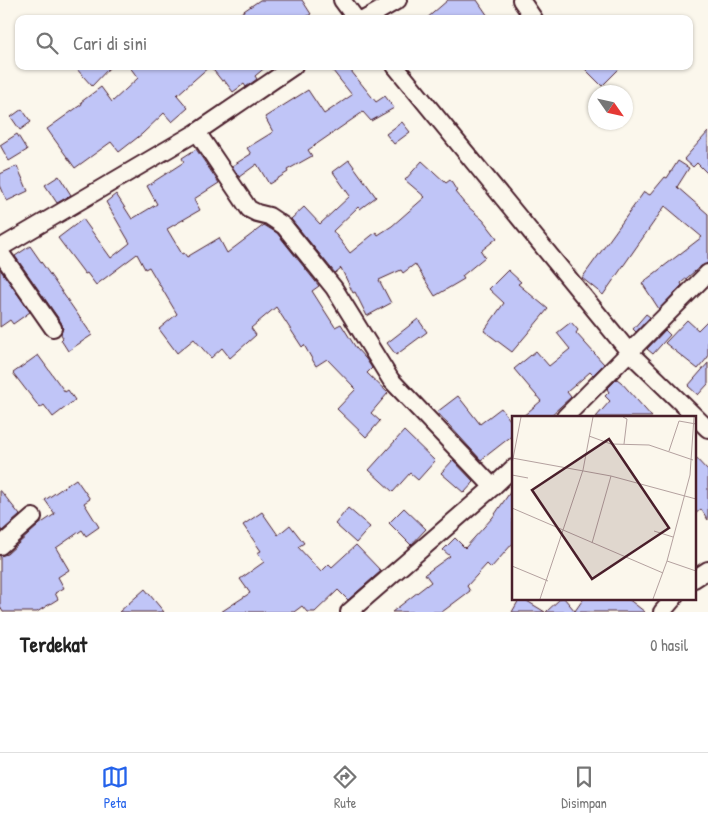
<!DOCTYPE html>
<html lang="id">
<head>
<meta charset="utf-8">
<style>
	body { margin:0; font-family:"Patrick Hand",sans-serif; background:#f2f2f2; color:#222 }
	.compass { position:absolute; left:588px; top:85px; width:45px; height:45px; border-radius:50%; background:#fff; box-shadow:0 1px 4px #0004; rotate:124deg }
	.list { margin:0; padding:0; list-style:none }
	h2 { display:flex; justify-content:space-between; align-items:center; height:65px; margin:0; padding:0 20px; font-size:21px }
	h2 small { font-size:16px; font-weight:400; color:#767676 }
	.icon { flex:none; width:28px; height:28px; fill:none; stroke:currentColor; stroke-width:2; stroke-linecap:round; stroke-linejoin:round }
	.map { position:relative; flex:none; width:708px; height:612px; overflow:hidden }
	.search { position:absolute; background:#fff; box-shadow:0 1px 4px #0004; left:15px; right:15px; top:15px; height:55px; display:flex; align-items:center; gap:12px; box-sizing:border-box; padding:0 18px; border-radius:10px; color:#767676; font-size:19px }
	.sheet { height:140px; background:#fff }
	nav { display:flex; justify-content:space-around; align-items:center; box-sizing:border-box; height:70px; border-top:1px solid #e0e0e0; background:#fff; font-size:14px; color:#767676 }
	nav a { display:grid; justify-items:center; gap:2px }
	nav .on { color:#2563eb }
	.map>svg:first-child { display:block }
</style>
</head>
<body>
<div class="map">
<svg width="708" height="612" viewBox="0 0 708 612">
	<rect width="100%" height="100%" fill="#fbf7ec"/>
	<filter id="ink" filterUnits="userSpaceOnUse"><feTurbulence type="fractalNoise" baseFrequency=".02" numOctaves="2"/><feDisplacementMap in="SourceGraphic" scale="10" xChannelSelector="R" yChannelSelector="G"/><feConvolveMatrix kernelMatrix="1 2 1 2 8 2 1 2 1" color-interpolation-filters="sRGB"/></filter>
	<g filter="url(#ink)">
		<g fill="#c0c5f7" stroke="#4a1f2b">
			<polygon points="260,0 302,0 311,14 303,19 232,19"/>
			<polygon points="448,0 477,0 490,19 426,19"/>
			<polygon points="74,66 111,66 92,86"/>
			<polygon points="129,66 267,66 255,76 257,79 246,87 244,84 233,92 224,80 222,81 210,66 177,95 188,108 172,122 164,113 142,134 119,152 111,142 75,168 47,129 82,104 81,102 101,87 112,102 138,78"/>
			<polygon points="329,66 347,66 376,102 385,96 394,108 371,121 363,112 308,150 312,156 287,170 288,172 269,184 257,164 239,177 232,166 251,154 247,148 273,132 265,117 308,90 324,114 352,95"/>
			<polygon points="582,66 622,66 602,86"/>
			<polygon points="22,109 31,122 20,130 11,117"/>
			<polygon points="402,122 410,132 394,144 386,134"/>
			<polygon points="708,132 708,174 697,163 693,167 684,159"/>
			<polygon points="17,134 27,150 9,161 0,145"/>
			<polygon points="196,149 219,183 194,199 200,210 167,229 182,254 184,253 187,257 219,238 227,253 264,225 277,233 319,286 312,291 335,327 341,324 356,348 366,359 372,368 367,373 388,393 371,413 380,421 366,437 337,409 356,389 327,359 316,366 304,345 302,347 276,307 251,328 256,335 230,358 222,348 211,358 194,339 177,353 159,329 177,314 149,267 145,269 137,254 96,285 87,273 85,274 58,238 83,219 111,258 130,243 106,202 116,194 132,219 157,204 147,186 184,162 182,158"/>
			<polygon points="349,160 376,197 360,209 358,207 333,231 350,253 376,232 378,235 392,226 425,197 405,180 422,161 446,183 450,180 457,191 455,192 465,204 483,220 497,238 481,251 485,257 462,276 464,279 435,296 415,264 403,273 401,270 379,280 391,303 367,316 355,292 353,293 341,268 335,273 291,219 304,207 320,224 350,196 333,172"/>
			<polygon points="678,161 689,168 677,187 708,214 708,263 701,266 681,283 682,285 659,309 642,283 702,237 665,206 603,295 582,278 644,192 650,195 665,177 667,178"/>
			<polygon points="17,166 28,191 7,201 0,185 0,174"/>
			<polygon points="59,176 71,195 57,203 45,185"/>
			<polygon points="30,246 92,335 68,351 61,340 63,338 61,334 63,328 61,322 15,256"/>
			<polygon points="0,269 30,312 13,324 10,320 0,327"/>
			<polygon points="508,270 521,282 518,284 548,309 512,352 484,331 504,303 489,289"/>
			<polygon points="646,314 650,317 636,332 633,329"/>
			<polygon points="418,319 427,332 396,355 387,343"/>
			<polygon points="687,320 698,330 708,320 708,357 698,369 665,343"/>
			<polygon points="571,322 578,330 576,333 604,364 593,375 590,372 567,392 571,397 549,417 522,417 541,401 514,369 536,351 549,366 570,349 557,333"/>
			<polygon points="665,330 670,335 653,354 647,349"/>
			<polygon points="38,355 65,392 68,390 75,400 53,417 44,405 40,408 13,373"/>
			<polygon points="708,363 708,384 698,395 688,386"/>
			<polygon points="617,379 621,382 652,417 596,417 610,401 605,396 609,392 607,389"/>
			<polygon points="458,396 480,424 501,408 513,424 513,435 481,460 437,412"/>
			<polygon points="404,431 435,461 418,480 410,473 393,492 369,470"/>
			<polygon points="694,456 708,471 708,520 701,509 694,515"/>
			<polygon points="453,460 474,482 464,493 441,473"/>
			<polygon points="76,479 90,499 84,503 99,527 86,536 82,530 56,548 69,570 58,577 64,588 55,593 58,599 37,612 3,612 0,607 0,556 7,554 40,524 55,514 45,500"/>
			<polygon points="513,488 513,543 491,568 487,564 467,586 470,591 442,612 392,612 431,582 425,574 450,556 443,550 455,538 465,548 493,517"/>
			<polygon points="0,490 20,515 2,531 0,528"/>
			<polygon points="348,508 370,527 356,543 335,524"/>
			<polygon points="404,508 426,529 411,545 389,523"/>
			<polygon points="262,512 278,535 290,525 304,543 298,547 321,572 329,564 332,567 356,545 381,571 348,600 338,590 315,612 307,612 302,606 294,612 221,612 250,593 240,579 264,562 257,553 261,551 243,525"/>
			<polygon points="145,589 164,612 119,612"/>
			<polygon points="520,598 522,598 545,612 512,612"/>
			<polygon points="561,598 564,598 575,611 584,598 627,598 645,612 546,612"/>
		</g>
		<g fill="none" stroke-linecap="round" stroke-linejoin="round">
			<defs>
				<g id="minor">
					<polyline points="342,0 356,19"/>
					<polyline points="521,0 534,19"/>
					<polyline points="365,19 398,0"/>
					<polyline points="395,66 630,353 708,429"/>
					<polyline points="197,132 249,209 257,213 269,216 284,226 334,288 391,380 493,487"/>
					<polyline points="0,248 197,132 294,66"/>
					<polyline points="0,252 53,328"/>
					<polyline points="565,417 708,273"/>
					<polyline points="0,546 33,517"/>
					<polyline points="694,579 708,570"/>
					<polyline points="349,612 493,487 513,468"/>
					<polyline points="662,612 674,598"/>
				</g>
			</defs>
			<use href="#minor" stroke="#4a1f2b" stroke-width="20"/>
			<use href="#minor" stroke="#fbf7ec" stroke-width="16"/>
		</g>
	</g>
	<g transform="translate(512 416)">
		<rect width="184" height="184" fill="#fbf7ec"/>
		<path fill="none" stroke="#b4a19f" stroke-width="1" d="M 111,1 L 115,3 L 112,28M 77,20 L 99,28 L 137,29 L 181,44M 157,35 L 167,5 L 184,8M 0,42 L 99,60 L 184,83M 0,48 L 9,1M 0,59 L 16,62M 0,92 L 151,157M 142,115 L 161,121M 80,127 L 99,60M 155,145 L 184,155M 0,150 L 36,165M 28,183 L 71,54 L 81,1M 141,183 L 155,145 L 178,59 L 182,1"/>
		<path fill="#4a1f2b" fill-opacity="0.15" stroke="#4a1f2b" stroke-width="2.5" d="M 97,23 L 157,112 L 80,163 L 20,74 Z"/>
		<rect width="184" height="184" fill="none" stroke="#4a1f2b" stroke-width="2.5"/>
	</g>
</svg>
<svg class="compass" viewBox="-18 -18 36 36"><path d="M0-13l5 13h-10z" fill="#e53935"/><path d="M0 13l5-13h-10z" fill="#767676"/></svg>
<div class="search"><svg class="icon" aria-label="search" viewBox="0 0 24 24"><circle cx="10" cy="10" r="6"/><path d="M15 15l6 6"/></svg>Cari di sini</div>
</div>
<section class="sheet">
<h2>Terdekat<small>0 hasil</small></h2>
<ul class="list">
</ul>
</section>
<nav>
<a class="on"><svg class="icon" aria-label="map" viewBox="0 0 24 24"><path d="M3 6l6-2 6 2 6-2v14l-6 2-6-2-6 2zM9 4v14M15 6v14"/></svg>Peta</a>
<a><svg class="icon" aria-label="directions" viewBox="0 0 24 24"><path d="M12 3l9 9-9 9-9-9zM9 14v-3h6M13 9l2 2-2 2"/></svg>Rute</a>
<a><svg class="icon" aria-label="saved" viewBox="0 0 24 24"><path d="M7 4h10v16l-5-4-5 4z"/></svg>Disimpan</a>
</nav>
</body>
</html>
